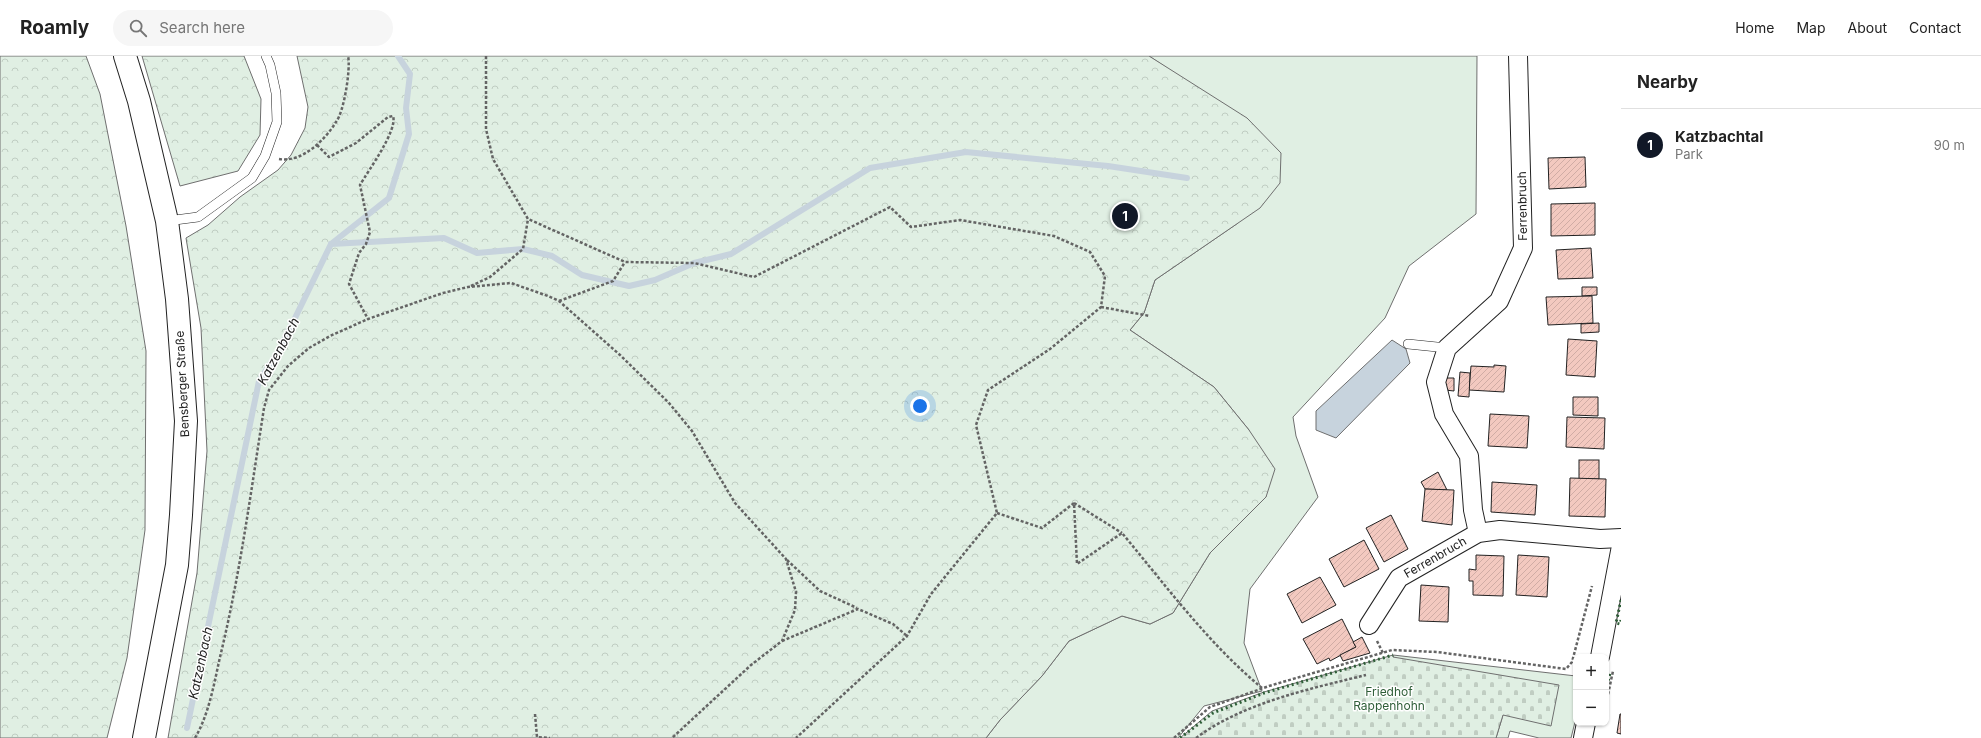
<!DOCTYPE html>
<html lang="en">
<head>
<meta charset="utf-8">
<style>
	body { margin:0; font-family:Inter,sans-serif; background:#f6f6f6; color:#222 }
	.controls { position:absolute; right:12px; bottom:12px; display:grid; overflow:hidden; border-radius:8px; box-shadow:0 1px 3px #0004 }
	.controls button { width:36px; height:36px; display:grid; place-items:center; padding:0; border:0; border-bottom:1px solid #e0e0e0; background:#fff; color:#222; font:20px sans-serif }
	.you { position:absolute; left:920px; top:350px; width:14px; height:14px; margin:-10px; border:3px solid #fff; border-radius:50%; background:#1a73e8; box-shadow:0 0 0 6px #1a73e833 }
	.badge { display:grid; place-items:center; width:26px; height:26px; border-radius:50%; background:#111827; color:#fff; font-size:13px; font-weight:700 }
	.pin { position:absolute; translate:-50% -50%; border:2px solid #fff; box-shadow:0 1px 4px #0006 }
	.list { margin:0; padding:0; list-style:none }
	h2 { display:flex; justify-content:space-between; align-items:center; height:52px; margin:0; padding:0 16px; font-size:17px }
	h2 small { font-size:13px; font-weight:400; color:#767676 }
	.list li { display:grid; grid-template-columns:26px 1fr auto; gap:12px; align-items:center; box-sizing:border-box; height:72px; padding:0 16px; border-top:1px solid #e0e0e0 }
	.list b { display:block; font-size:15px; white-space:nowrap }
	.list p { margin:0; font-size:13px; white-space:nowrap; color:#767676 }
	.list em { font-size:13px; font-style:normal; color:#767676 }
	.icon { flex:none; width:22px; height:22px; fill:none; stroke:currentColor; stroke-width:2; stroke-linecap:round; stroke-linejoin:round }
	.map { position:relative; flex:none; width:1621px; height:682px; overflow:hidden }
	header { display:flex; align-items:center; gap:24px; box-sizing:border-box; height:56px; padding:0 20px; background:#fff; border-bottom:1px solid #e0e0e0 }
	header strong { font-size:19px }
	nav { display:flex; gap:22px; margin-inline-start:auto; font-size:14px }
	.search { width:280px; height:36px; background:#f6f6f6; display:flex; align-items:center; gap:10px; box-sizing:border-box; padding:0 14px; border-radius:22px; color:#767676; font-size:15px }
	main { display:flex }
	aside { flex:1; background:#fff }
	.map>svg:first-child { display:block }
</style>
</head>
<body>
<header>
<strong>Roamly</strong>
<div class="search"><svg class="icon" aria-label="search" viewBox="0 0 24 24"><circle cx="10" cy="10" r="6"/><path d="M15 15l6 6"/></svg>Search here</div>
<nav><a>Home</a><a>Map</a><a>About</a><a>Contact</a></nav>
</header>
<main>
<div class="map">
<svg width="1621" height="682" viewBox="0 0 1621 682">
	<defs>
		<pattern id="forest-crowns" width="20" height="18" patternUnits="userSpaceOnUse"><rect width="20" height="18" fill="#e0efe3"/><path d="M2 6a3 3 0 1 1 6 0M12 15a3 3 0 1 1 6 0" fill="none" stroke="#c0cdc2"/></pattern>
		<pattern id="cemetery-stones" width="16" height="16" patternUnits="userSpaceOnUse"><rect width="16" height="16" fill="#e0efe3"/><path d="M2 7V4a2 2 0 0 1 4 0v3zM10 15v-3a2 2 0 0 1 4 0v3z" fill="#c0cdc2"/></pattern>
		<pattern id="building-hatch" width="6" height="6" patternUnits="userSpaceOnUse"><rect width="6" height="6" fill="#f3c9c0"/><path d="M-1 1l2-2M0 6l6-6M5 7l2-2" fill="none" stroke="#d0aca5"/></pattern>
	</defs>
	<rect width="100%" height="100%" fill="#fff"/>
	<g fill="#e0efe3" stroke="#6f6f6f">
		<polygon points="1149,0 1477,0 1476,158 1409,210 1385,262 1293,361 1296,380 1318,441 1250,533 1244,587 1262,635 1204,650 1178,682 986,682 1000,664 1042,620 1069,585 1122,560 1150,568 1173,557 1210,497 1266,441 1249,374 1214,331 1130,274 1144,257 1155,224 1238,167 1167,12"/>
		<polygon points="1393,599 1576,620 1576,662 1571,682 1539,682 1510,675 1508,682 1496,682 1503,659 1393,601"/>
	</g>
	<g fill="url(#forest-crowns)" stroke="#6f6f6f">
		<polygon points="0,0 86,0 100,38 126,170 146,295 145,474 127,602 107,682 0,682"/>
		<polygon points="142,0 244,0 261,43 260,79 238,115 180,130"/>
		<polygon points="297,0 1149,0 1247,62 1281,97 1280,127 1260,152 1155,224 1144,257 1130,274 1214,331 1249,374 1275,413 1266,441 1210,497 1173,557 1150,568 1122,560 1069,585 1042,620 1000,664 986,682 168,682 197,517 207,395 201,272 186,182 208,169 240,141 278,114 291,99 305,72 308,51"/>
	</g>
	<polygon fill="url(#cemetery-stones)" stroke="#6f6f6f" points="1393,599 1393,601 1559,629 1551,670 1503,659 1496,682 1180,682 1212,655 1264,636"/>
	<polygon fill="#c7d3dd" stroke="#6f6f6f" points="1392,284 1406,293 1410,307 1336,382 1316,374 1316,355"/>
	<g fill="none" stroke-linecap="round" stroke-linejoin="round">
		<g stroke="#c7d3dd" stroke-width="6">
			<polyline points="331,188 444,182 477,197 523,193 552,200 582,219 629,230 655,224 694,207 731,198 870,112 966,96 1108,110 1187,122"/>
			<polyline points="187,672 259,325 279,295 331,188 389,142 409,78 406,52 410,18 398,0"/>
		</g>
	</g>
	<g fill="url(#building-hatch)" stroke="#222">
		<polygon points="1585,101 1586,131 1549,133 1548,102"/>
		<polygon points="1595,147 1595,179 1551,180 1551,148"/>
		<polygon points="1591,192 1593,222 1558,223 1556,194"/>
		<polygon points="1582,231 1597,231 1597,239 1582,240"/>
		<polygon points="1592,240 1593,267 1548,269 1546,241"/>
		<polygon points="1599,267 1599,276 1581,277 1581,268"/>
		<polygon points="1568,283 1597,285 1595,321 1566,319"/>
		<polygon points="1494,309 1506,310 1504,336 1469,334 1471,310 1494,311"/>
		<polygon points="1460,316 1470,317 1469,341 1458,340"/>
		<polygon points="1445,322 1454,322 1454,335 1445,334"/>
		<polygon points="1573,341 1598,341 1598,360 1573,359"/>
		<polygon points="1490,358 1529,360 1527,392 1488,390"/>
		<polygon points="1567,361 1605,362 1604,393 1566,391"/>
		<rect x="1579" y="404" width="20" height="19"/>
		<polygon points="1438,416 1447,434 1425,433 1421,426"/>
		<polygon points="1570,422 1606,423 1605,461 1569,460"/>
		<polygon points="1492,426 1537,429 1535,459 1491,456"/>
		<polygon points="1425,433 1454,434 1452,469 1422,465"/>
		<polygon points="1391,459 1408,493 1384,506 1366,472"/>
		<polygon points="1364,484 1379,513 1344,531 1329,503"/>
		<polygon points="1476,499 1504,500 1503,540 1473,539 1473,525 1469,525 1469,513 1476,514"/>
		<polygon points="1518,499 1549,501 1547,541 1516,539"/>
		<polygon points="1320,521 1336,549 1302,567 1287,538"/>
		<polygon points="1421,529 1449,531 1448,566 1419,565"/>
		<polygon points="1342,563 1356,591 1330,605 1329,602 1317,608 1303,583"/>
		<polygon points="1362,581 1370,597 1343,605 1340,599 1356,591 1353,586"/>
		<polygon points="1620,658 1621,658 1621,678 1617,677"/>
	</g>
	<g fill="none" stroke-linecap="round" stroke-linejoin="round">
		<defs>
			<g id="service">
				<polyline points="167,165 198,161 252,122 265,100 277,66 276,37 270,9 266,0"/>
				<polyline points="1408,288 1447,292"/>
			</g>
			<g id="minor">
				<polyline points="1478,477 1473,454 1469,400 1444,358 1436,326 1447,292 1499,245 1523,192 1518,0"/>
				<polyline points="1369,569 1399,522 1478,477 1500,474 1600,483 1621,482"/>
				<polyline points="1600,601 1621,490"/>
				<polyline points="1583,682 1586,667"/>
			</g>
			<polyline id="secondary" points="125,0 139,45 167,165 177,243 186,365 181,459 177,509 144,682"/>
		</defs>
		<use href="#service" stroke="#222" stroke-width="10"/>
		<use href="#minor" stroke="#222" stroke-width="20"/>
		<use href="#secondary" stroke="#222" stroke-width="24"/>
		<g stroke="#646464" stroke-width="2.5" stroke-dasharray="3 2" stroke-linecap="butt">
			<polyline points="486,0 486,73 493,103 528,163 625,206 694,207 754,221 890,151 911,171 960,164 1054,180 1090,196 1105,220 1101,251 1050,293 988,334 976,369 997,457 931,538 907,580 796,682"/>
			<path d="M 317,89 L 329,101 L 356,87 L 388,61 L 393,60 C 398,74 368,115 360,129 L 370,176 L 366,188 L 359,197 L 349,228 L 368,263 L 443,237 L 468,231 L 511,227 L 548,240 L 559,245 L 620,299 L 669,347 L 692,375 L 735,447 L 786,503 L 796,536 L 795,554 L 782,585 L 751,609 L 672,682"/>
			<path d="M 279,103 C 302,107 325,84 336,66 C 344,56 351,12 348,0"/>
			<polyline points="471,230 490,221 523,193 528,163"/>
			<polyline points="559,245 613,225 625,206"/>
			<polyline points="1101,251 1150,260"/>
			<polyline points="1074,447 1122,477"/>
			<path d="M 997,457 L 1042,472 L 1074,447 L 1077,508 L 1122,477 C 1167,531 1208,587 1262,632"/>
			<polyline points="787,504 820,535 857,552"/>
			<polyline points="782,585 858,553 893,568 907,580"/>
			<polyline points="1377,585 1383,597"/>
			<polyline points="1606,648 1613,615"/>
			<polyline points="535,658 537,681 550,682"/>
			<path d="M 195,682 C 209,658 214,628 220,601 C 240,519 251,435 264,352 L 269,334 L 288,310 L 309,292 L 330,280 L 368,263"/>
			<polyline points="1174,682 1210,651 1269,630 1392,594 1437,596 1566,613 1572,606 1592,530"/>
			<path d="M 1196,682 C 1243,647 1309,633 1366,619"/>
		</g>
		<use href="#service" stroke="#fff" stroke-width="9"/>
		<use href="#minor" stroke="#fff" stroke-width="18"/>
		<use href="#secondary" stroke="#fff" stroke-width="22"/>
		<g stroke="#2f5e38" stroke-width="3" stroke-dasharray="2 3" stroke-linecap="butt">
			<polyline points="1621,544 1616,567 1620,568 1621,564"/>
			<polyline points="1606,616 1610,617 1606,633"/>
			<polyline points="1180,682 1213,657 1264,637 1393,599"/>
		</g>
	</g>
	<g text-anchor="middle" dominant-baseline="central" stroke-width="3" stroke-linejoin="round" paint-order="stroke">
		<g font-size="12" fill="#222" stroke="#fff">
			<text transform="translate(1522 150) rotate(-91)">Ferrenbruch</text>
			<text transform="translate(182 328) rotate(-93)">Bensberger Straße</text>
			<text transform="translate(1435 501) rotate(-30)">Ferrenbruch</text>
		</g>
		<g font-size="12" fill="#2f5e38" stroke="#fff">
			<text x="1389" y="635">Friedhof<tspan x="1389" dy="14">Rappenhohn</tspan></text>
		</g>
		<g font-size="13" font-style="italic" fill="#222" stroke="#fff">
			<text transform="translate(278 295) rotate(-62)">Katzenbach</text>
			<text transform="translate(200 607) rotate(-78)">Katzenbach</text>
		</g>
	</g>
</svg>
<div class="controls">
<button>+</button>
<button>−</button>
</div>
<div class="you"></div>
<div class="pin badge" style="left:1125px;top:160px">1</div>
</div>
<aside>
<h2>Nearby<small></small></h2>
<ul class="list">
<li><span class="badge">1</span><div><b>Katzbachtal</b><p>Park</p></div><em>90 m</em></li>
</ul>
</aside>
</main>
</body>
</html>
